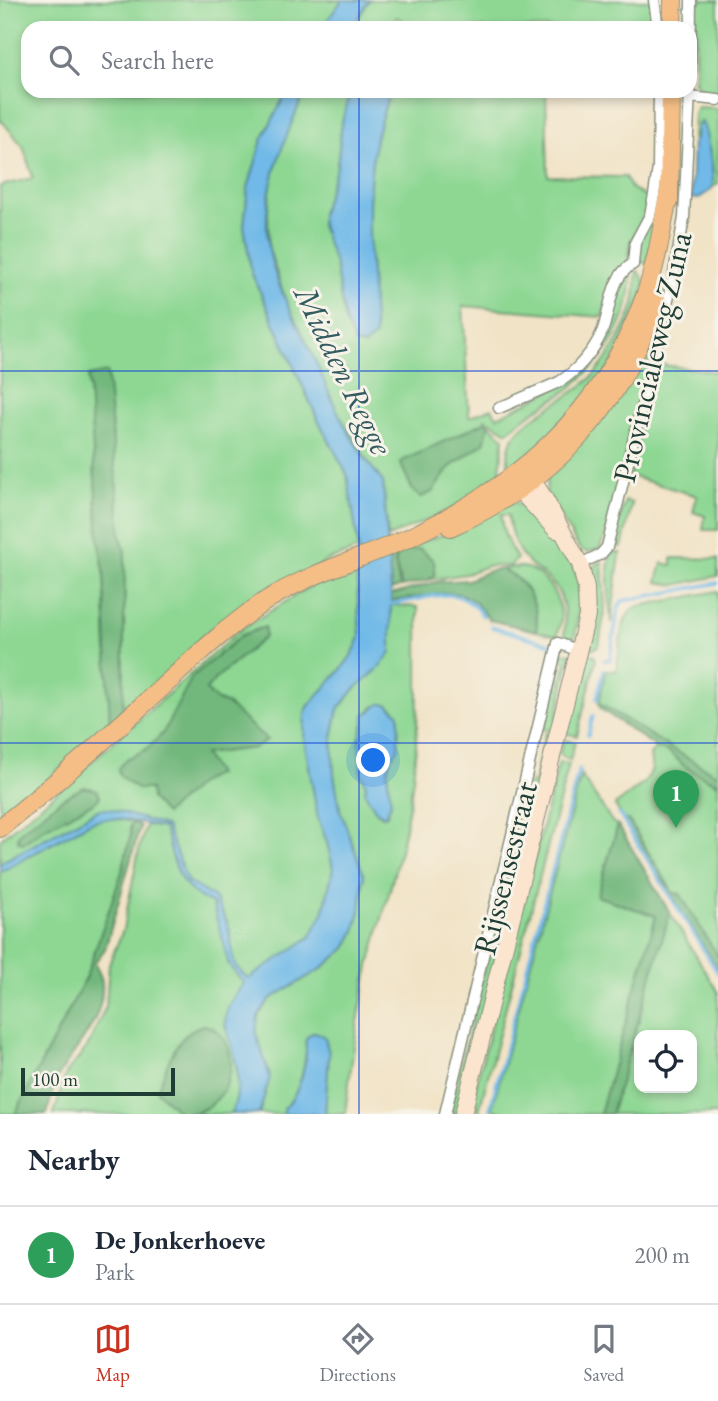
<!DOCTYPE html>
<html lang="en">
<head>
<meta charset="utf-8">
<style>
	body { margin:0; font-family:"EB Garamond",serif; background:#f2f2f3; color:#1f2937 }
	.controls { position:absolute; right:21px; bottom:21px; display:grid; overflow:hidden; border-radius:14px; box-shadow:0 4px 10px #0003 }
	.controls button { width:63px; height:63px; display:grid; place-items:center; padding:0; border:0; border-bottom:2px solid #e0e1e3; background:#fff; color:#1f2937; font:35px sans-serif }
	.scale { position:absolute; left:21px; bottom:18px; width:154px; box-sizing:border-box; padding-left:7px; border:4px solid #1f3d34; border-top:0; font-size:19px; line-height:24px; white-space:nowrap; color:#1f3d34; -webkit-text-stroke:5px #f7f3e8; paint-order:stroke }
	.you { position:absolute; left:374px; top:761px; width:24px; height:24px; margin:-18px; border:5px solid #fff; border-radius:50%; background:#1a73e8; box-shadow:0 0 0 10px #1a73e833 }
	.badge { display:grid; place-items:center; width:46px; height:46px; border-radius:50%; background:#c8321e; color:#fff; font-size:23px; font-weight:700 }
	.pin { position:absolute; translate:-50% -58px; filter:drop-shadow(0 2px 4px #0008) }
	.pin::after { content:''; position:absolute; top:37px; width:24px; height:21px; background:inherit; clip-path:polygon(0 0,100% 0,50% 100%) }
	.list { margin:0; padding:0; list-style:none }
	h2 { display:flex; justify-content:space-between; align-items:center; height:91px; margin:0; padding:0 28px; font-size:30px }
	h2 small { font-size:23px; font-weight:400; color:#747a83 }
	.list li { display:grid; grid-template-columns:46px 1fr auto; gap:21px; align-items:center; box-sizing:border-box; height:98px; padding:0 28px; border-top:2px solid #e0e1e3 }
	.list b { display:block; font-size:26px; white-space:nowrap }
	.list p { margin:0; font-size:23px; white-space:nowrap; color:#747a83 }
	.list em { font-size:23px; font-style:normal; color:#747a83 }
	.icon { flex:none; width:38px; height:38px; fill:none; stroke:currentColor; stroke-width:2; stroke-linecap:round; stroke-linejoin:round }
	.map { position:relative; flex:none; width:718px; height:1114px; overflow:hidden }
	.search { position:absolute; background:#fff; box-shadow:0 4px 10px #0003; left:21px; right:21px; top:21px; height:77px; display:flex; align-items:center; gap:18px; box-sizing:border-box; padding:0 24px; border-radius:21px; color:#747a83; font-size:26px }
	.sheet { height:189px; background:#fff }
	nav { display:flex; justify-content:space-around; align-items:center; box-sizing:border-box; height:98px; border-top:2px solid #e0e1e3; background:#fff; font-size:19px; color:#747a83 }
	nav a { display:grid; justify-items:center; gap:4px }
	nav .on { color:#c8321e }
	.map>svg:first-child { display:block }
</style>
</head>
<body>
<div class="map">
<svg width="718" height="1114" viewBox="0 0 718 1114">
	<rect width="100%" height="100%" fill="#f7f3e8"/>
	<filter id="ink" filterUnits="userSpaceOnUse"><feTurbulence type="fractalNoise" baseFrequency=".0143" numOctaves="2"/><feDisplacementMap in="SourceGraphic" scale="14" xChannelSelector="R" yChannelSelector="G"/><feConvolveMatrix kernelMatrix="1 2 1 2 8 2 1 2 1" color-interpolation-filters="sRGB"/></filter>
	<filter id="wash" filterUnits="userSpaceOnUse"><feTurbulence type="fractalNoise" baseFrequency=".00686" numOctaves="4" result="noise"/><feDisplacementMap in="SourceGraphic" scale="28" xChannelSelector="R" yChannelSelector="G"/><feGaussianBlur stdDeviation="1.57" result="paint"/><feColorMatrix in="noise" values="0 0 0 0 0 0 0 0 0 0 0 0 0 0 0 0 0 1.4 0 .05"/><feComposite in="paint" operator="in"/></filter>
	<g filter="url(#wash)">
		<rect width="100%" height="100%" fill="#f1e3c6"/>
		<g fill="#8dd793" stroke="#568a64" stroke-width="2" fill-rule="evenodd">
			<polygon points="0,0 342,0 322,28 28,28 28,91 287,91 262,140 248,188 244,227 252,274 319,422 347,474 359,549 326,561 123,714 125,552 121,537 99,540 104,571 110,727 0,820 0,186 33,178 23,146 0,119"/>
			<polygon points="369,0 654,0 653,28 410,28 410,26 397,17 386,28 352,28"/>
			<polygon points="695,0 718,0 718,95 703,94 695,82"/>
			<path d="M 305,91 L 351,91 L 342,122 L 337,167 L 321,214 L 321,225 L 335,264 L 345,321 L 355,344 L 364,346 L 375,336 C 371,274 364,210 374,148 C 377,129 384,109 390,91 L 546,91 L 548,176 L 625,177 L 631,188 L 650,200 L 645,216 L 631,240 L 628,262 L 616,275 L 602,317 L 463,306 L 469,417 L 492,408 L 497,417 C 539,396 577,383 601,341 C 611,322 613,282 630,271 C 636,316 601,365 566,391 C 547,405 524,415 508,432 L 485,419 L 485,422 L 401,462 L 413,491 L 421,497 L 432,492 L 450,467 L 484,443 L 489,424 L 504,438 L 500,471 L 508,472 C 508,461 507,449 512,440 C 527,413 578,397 599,369 C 612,352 633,317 635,297 C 637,288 635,279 637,270 L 644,280 C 645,296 634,315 627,330 C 601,396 541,458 480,494 C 451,511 419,524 388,537 L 383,482 L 373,470 L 335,408 L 310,350 L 288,307 L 269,249 L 268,210 L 271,185 L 278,153 Z"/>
			<path d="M 697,107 L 718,108 L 718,184 L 711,188 C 717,168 708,141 699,123 L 696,139 L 693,141 L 694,114 Z"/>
			<polygon points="660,170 661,211 646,264 637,259 640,238"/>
			<polygon points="667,282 607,533 599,549 586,552 579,548 546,492 548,474 644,343"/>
			<polygon points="655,364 718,372 718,530 703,530 705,516 693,512 697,496 630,476"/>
			<polygon points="625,501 632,503 622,547 615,546 613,542"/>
			<path d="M 512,502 C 525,504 533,515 542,524 C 580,565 587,589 573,643 L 564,639 C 565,626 566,613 562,600 C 557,583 543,575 530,564 C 515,551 510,533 508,515 L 501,515 C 502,531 507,544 517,558 L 511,566 L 487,566 L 466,574 L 428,580 L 432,577 L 400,551 L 403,547 L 440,536 Z"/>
			<path d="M 613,551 L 620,553 L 611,623 C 611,605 603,565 613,551 Z"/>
			<polygon points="672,558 718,559 718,576 675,585 657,582 662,563 672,565"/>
			<polygon points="602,562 605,610 599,645 594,649 587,647 593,618 595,603 592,578 596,564"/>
			<path d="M 356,567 L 360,637 C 351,665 325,685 308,707 L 305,715 L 304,738 L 318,818 L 327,842 L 333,868 L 328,892 L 323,913 L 311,937 L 248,980 L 234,964 L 228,923 L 214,898 L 187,881 L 166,827 L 110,809 L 100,809 L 0,863 L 0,839 L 62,788 L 240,630 L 311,586 Z"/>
			<path d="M 521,567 C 543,569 562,597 561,619 C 561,624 558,630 557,636 L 536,631 C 540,606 526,578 501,569 Z"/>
			<path d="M 718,591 L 718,775 C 677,754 639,727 599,703 L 606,670 L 616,671 C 621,651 617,614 639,606 Z"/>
			<path d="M 391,605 L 418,607 C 418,670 420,731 411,793 C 403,851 385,905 370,962 C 358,1012 351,1063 345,1114 L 325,1114 L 329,1054 L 325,1037 L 315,1032 C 312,1034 308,1035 306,1039 C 305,1042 306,1048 306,1051 C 304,1071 299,1094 284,1109 L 284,1114 L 259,1114 L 270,1077 L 256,1033 L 258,1016 L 270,999 L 321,969 L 346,948 L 355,931 L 364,875 L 340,810 L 334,775 L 332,737 L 338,709 L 355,689 L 379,668 L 391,652 ZM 387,704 L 395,710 L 387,772 L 391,803 L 387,815 L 382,816 L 376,811 L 365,793 L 367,785 L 361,773 L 359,739 L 364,724 L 364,715 L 374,707 Z"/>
			<polygon points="563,652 571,654 554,731 543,729 553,688 559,688 566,661 560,659"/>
			<polygon points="585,653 594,655 596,660 577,736 565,733"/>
			<polygon points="545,733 553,735 457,1114 449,1114 530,782 534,783"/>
			<polygon points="566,740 575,742 570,760 559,755 563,741"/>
			<path d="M 655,749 C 670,749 673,756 683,765 C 693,773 707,778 718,784 L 718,957 L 680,894 L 673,893 L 629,821 L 624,820 L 615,805 L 645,782 L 652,770 L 650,755 Z"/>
			<polygon points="559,762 569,764 479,1111 472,1100"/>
			<polygon points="581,775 613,823 618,825 597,896 656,916 600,1114 506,1114 492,1109"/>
			<polygon points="110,817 136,823 130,825 131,834 122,872 86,977 15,1114 0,1114 0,872 91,822"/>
			<path d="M 146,825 L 164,828 C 176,863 174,888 213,903 L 229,965 L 244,983 C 239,991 229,1001 227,1011 C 223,1024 227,1032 231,1043 C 238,1067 242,1091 231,1114 L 194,1114 L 211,1106 L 223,1038 L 212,1027 L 157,1091 L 181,1114 L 54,1114 L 66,1074 L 88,1046 L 106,1006 L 109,964 L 123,930 L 139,849 Z"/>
			<path d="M 670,913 L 718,992 L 718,1114 L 611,1114 ZM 692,1035 L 692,1088 L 639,1088 L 639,1035 Z"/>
		</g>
		<g fill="#72b87d" stroke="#487a58" stroke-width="2">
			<polygon points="107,372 121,537 125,552 123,714 110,727 104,571 99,540 88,376"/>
			<polygon points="485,422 489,424 484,443 450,467 432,492 421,497 413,491 400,462"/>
			<polygon points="420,549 434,561 435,575 428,580 402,587 396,565 397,552"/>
			<polygon points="395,553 395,565 400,587 391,590 389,555"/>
			<path d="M 501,569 C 526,579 540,606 536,631 L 490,620 L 475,602 L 461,594 L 445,593 L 391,601 L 391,595 L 436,582 L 468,580 L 489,571 Z"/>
			<polygon points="265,627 265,637 215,679 206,690 216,700 227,704 267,740 255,748 204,754 217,774 201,782 165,814 151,799 150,789 137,789 120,776 118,769 126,759 147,749 163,733 192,677 242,635"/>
			<path d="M 599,703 C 639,727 677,754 718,775 L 718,784 C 707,778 693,773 683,765 C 673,756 670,749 655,749 L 653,745 L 601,709 Z"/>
			<polygon points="84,787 97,790 100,797 95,802 48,826 23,843 18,841 18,836 22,830 63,798"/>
			<polygon points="624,820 629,821 673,893 680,894 718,957 718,969"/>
			<path d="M 136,823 L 140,827 L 105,949 L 95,962 C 96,970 102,975 102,983 C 105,1020 75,1047 58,1077 C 52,1088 51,1102 47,1114 L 15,1114 L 86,977 L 122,872 L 131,834 L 130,825 Z"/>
			<polygon points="618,825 670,913 611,1114 600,1114 656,916 597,896"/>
			<path d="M 205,1025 C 247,1037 237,1114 181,1114 L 157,1091 C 166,1068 177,1029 205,1025 Z"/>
		</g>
		<g fill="#70b9e8" stroke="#487b8e" stroke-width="2">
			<polygon points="342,0 369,0 352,28 322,28"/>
			<path d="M 287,91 L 305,91 C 284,141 259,194 269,249 C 276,290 299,325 316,362 C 323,377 328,392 335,406 C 347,432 365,460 383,482 L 391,590 L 391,652 L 379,668 L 355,689 L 338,709 L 332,737 L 334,775 L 340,810 L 364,875 L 360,910 L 355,931 L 346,948 L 321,969 L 270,999 L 258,1016 L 256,1033 L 270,1077 L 259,1114 L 231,1114 C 242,1091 238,1067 231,1043 C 227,1032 223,1024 227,1011 C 229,1001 239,991 244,983 L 229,965 L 213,904 C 174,888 176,863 164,828 C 139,823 115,814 91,822 L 0,872 L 0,863 L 100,809 L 110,809 L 166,826 L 187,881 L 214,898 L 228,924 L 234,964 L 248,979 L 310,937 L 323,913 L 328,892 L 333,868 L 327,842 L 318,818 L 304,738 L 305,714 L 308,707 C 325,685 351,665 360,637 L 356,567 L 359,549 L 347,474 L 319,422 L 252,274 L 244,226 L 248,188 L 262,140 Z"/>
			<path d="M 351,91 L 390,91 C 384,110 377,129 374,148 C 364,210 371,274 375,336 L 364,346 L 355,344 L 345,321 L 335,264 L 321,225 L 321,214 L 337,167 L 342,122 Z"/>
			<path d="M 702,122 C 706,129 716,181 712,188 C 709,192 702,196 698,199 L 691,198 L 693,141 L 696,139 L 697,127 Z"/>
			<polygon points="380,704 387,704 399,714 398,749 391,758 387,772 391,803 385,816 376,811 365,793 366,785 361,773 359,739 364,724 364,715"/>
			<path d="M 315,1032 L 325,1037 L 329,1054 L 325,1114 L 284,1114 L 284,1109 C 298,1095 305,1071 306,1051 C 306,1047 305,1042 306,1039 C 308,1035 311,1034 315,1032 Z"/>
		</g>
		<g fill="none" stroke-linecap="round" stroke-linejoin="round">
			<g stroke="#70b9e8" stroke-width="3.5">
				<path d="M 389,604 C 426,601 457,579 483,616"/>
				<polyline points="492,627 551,644"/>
				<polyline points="604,660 610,660 618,609 622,601 718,583"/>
				<polyline points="597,699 604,670"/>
				<polyline points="588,735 593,716"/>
				<polyline points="619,814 718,973"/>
				<polyline points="490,1109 579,770"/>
			</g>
		</g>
	</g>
	<g filter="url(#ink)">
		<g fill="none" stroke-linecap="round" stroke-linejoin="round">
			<defs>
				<g id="minor">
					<polyline points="654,0 658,28"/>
					<polyline points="690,82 691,0"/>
					<polyline points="689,97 718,100"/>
					<polyline points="633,264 635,243 650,215 654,195 658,168 659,91"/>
					<path d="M 499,408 L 559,382 C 576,372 594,351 602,332 C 611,309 610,276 633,264"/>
					<polyline points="580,564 601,554 607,547 673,279 684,218 690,91"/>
					<polyline points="445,1114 558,643 574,649 580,649"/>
				</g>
				<g id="secondary">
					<polyline points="518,476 519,490 556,530"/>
					<polyline points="463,1114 587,616 586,588 580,564 545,499 533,481 520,475"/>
				</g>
				<g id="primary">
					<polyline points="672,28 673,0"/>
					<polyline points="669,202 671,91"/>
					<path d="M 450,527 C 552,483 624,406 656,299"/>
					<path d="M 0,828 C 54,785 105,739 156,693 C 190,662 223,630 261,604 C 307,573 360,560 410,537 C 518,486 602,414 644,299 C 657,264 662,227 669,191"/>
				</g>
			</defs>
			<use href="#minor" stroke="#88907d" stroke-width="13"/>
			<use href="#secondary" stroke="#88907d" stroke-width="18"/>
			<use href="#primary" stroke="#88907d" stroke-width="20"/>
			<use href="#minor" stroke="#fff" stroke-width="10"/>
			<use href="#secondary" stroke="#fbe5cf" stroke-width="16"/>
			<use href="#primary" stroke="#f5be86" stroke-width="18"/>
		</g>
	</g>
	<path fill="none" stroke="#1d4ed8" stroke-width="2" stroke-opacity="0.55" d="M 359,0 L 359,28M 359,91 L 359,1114M 0,371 L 718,371M 0,743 L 718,743"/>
	<g text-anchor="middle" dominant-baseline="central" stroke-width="6" stroke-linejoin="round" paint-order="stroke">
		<g font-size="32" fill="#1f3d34" stroke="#f7f3e8">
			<text transform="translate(652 357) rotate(-77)">Provincialeweg Zuna</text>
			<text transform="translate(505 868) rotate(-76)">Rijssensestraat</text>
		</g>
		<g font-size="33" font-style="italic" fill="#335c61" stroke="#f7f3e8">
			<text transform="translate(344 370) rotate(64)">Midden Regge</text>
		</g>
	</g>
</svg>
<div class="controls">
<button><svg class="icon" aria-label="locate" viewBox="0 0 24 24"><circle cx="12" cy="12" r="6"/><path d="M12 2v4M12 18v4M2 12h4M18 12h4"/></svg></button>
</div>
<div class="scale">100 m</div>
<div class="you"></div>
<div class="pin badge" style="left:676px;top:828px;background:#2e9e5b">1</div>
<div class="search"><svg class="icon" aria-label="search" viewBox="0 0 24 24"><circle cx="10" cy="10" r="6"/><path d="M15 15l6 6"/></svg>Search here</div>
</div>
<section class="sheet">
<h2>Nearby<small></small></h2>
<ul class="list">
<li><span class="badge" style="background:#2e9e5b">1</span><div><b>De Jonkerhoeve</b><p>Park</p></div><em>200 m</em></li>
</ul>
</section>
<nav>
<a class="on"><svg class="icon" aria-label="map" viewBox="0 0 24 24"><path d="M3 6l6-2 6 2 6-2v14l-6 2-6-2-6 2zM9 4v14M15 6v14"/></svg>Map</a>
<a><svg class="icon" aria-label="directions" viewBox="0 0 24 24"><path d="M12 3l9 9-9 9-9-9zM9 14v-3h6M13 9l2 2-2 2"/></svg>Directions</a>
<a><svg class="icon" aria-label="saved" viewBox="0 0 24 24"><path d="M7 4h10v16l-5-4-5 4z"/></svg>Saved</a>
</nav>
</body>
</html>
